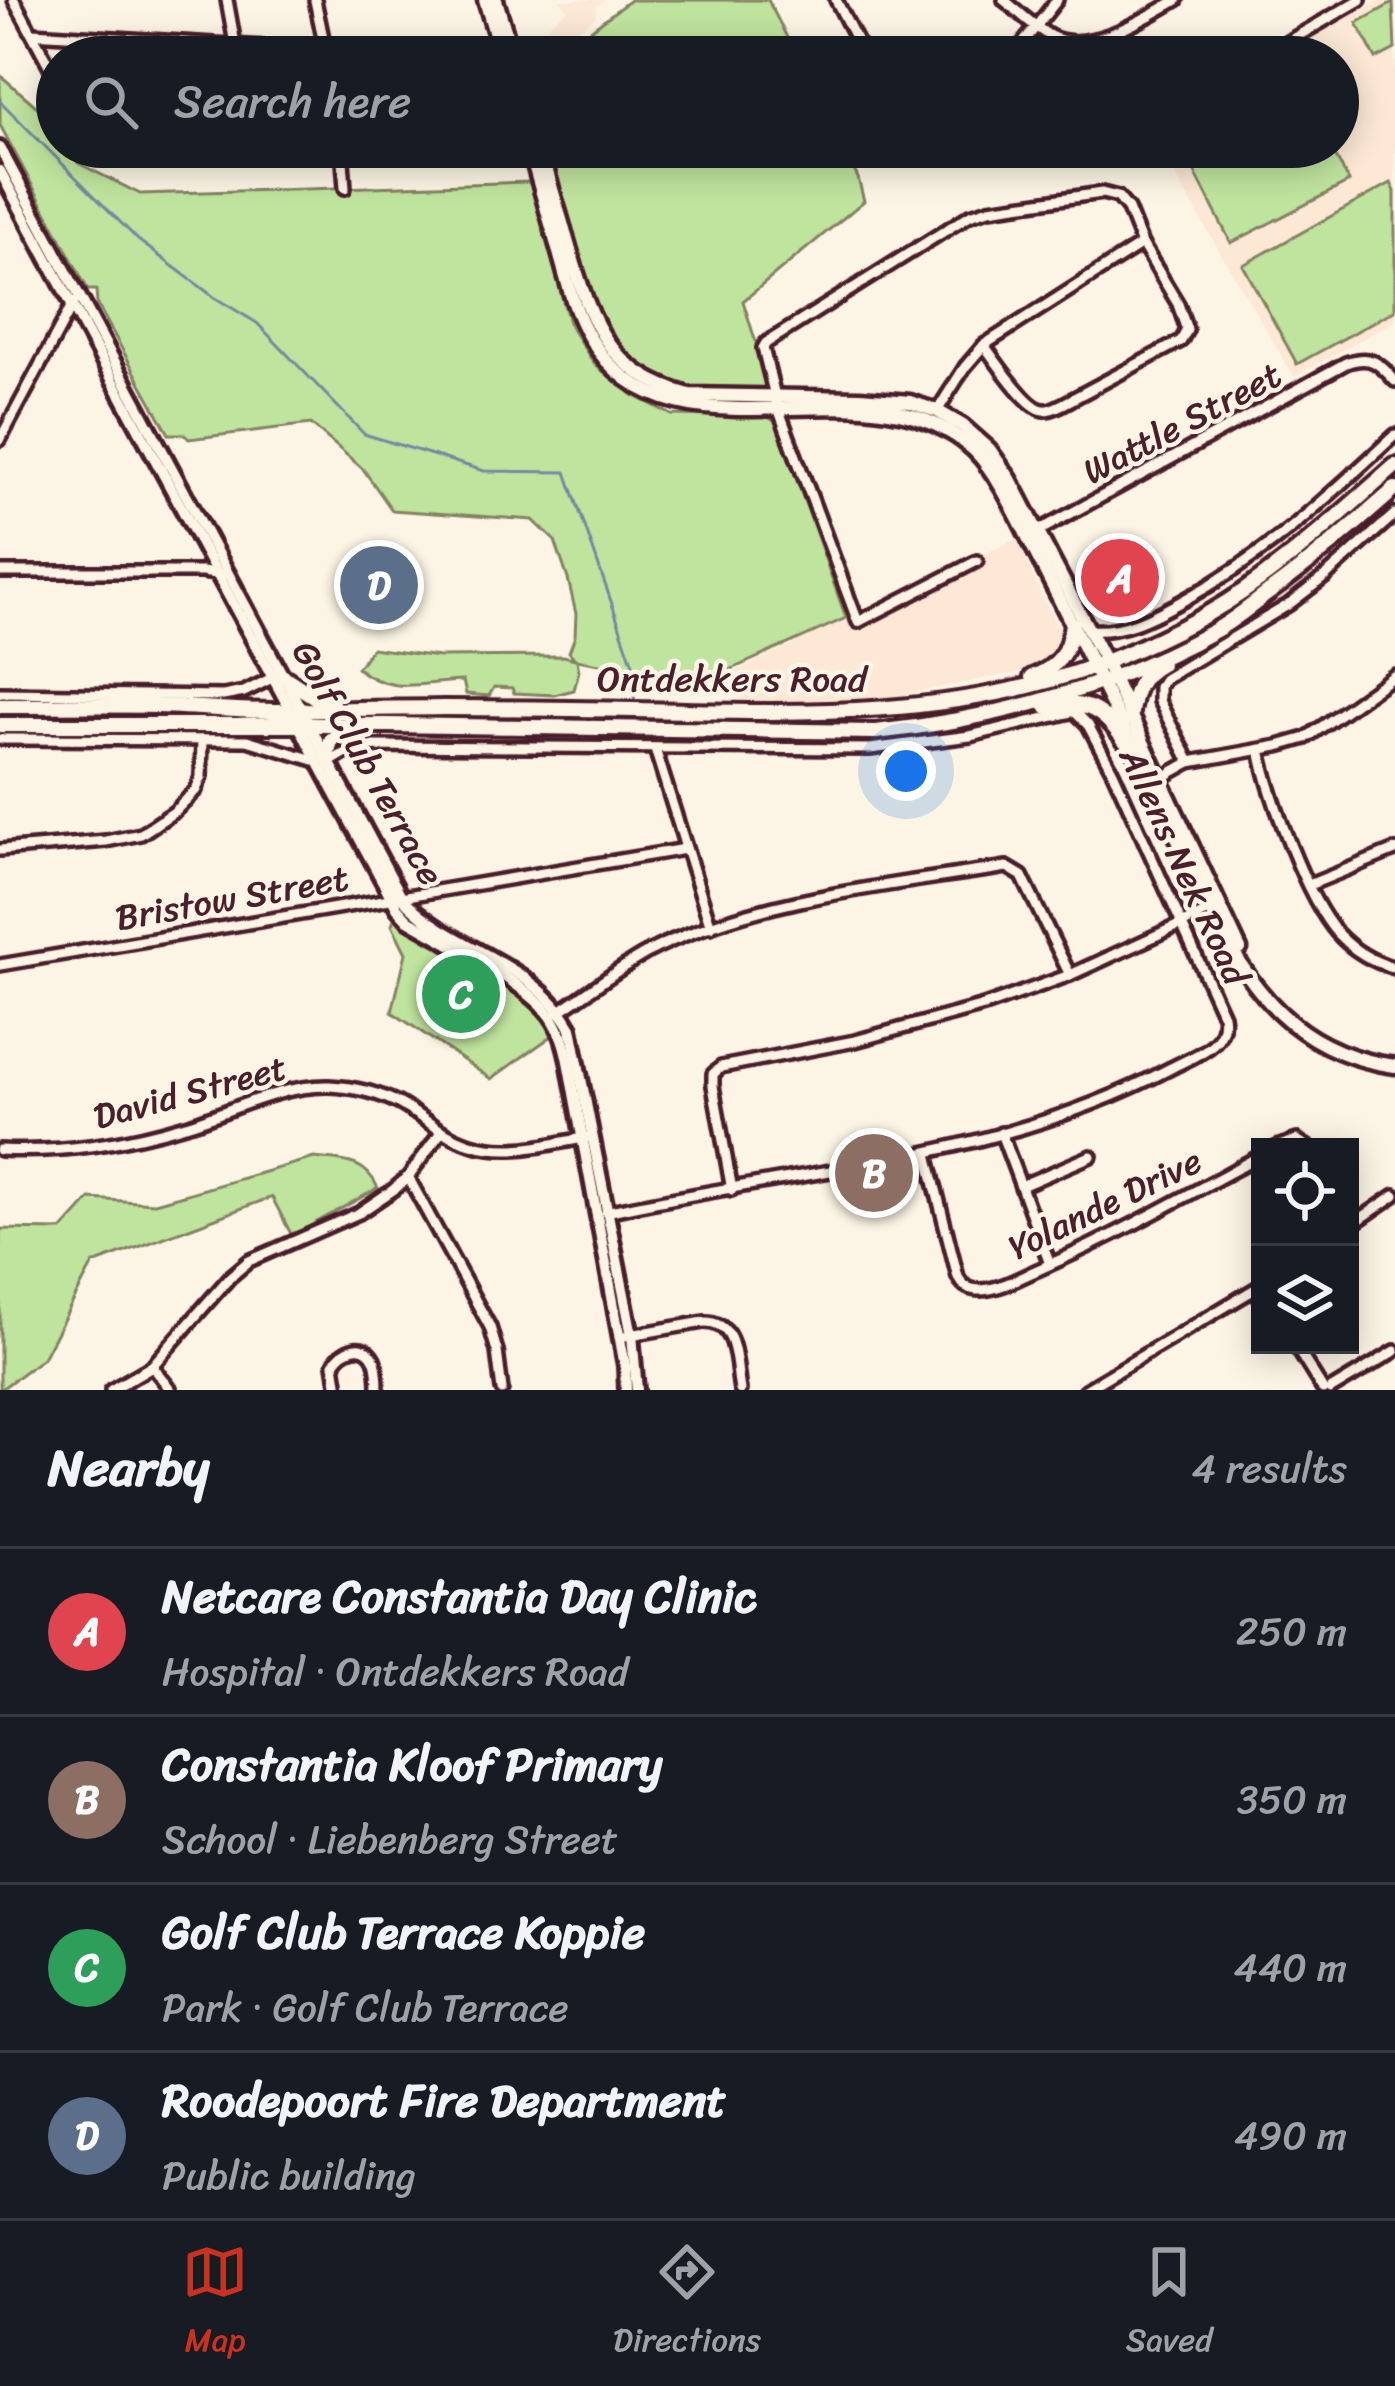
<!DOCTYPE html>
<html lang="en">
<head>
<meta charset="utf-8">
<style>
	body { margin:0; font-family:Sriracha,sans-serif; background:#20242c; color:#f1f3f6 }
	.controls { position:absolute; right:36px; bottom:36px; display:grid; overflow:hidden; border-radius:0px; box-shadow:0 6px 30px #0003 }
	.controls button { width:108px; height:108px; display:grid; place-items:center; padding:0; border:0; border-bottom:3px solid #363941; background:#171b24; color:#f1f3f6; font:60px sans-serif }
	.you { position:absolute; left:906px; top:771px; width:42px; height:42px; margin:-30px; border:9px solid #fff; border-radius:50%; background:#1a73e8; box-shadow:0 0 0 18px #1a73e833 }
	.badge { display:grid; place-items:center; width:78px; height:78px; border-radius:50%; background:#c8321e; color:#fff; font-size:39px; font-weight:700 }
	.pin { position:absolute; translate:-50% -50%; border:6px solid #fff; box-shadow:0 3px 12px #0006 }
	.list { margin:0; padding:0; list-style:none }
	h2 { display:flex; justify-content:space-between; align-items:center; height:156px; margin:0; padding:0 48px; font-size:51px }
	h2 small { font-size:39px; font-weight:400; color:#9ea1a6 }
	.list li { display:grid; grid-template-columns:78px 1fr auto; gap:36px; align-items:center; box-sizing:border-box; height:168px; padding:0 48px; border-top:3px solid #363941 }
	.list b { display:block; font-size:45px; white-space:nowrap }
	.list p { margin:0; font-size:39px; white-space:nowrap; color:#9ea1a6 }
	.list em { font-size:39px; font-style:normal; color:#9ea1a6 }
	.icon { flex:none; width:66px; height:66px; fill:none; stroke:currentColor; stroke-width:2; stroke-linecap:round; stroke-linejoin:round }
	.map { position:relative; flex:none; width:1395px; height:1390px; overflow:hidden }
	.search { position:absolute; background:#171b24; box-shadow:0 6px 30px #0003; left:36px; right:36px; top:36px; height:132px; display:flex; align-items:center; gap:30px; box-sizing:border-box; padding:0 42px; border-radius:66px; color:#9ea1a6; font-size:45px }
	.sheet { height:828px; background:#171b24 }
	nav { display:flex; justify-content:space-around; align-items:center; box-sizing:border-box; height:168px; border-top:3px solid #363941; background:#171b24; font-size:33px; color:#9ea1a6 }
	nav a { display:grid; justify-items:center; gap:6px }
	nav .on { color:#c8321e }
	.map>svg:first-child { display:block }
</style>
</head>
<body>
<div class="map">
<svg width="1395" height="1390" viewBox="0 0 1395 1390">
	<rect width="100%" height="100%" fill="#fcf5e5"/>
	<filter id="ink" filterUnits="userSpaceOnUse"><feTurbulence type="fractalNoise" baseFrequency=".00833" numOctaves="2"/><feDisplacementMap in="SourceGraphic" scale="24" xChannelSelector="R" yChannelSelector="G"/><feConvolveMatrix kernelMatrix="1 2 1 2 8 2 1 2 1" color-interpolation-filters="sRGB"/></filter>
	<g filter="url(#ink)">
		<g fill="#fce8d4">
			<polygon points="560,0 605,0 597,6 595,17 567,38 558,38 553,42 559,50 548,55 542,46 549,39 542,30 567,10"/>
			<polygon points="1380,0 1395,0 1395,321 1294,377 1158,147 1338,147 1338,57 1276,57"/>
			<polygon points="1016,539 1059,632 1054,651 1042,668 869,701 742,701 722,678"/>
		</g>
		<g fill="#bfe49e" stroke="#848264" stroke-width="3">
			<polygon points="630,0 768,0 797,57 568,57 572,54 568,47"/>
			<polygon points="1393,3 1395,49 1376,59 1357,23"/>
			<path d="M 0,75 L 57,124 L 57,147 L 71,147 L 78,163 L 140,194 L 530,182 L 570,326 L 595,365 L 633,395 L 672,415 L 768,417 L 777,423 L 846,618 L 714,677 L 611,666 L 577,660 L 579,671 L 574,690 L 554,695 L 514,693 L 512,688 L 494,687 L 489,696 L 466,694 L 463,681 C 422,682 392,696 357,668 L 372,648 L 439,657 L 564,656 L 575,659 L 569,652 L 575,636 L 576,614 L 568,579 L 555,541 L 533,520 L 392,510 L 363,469 L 311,424 L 189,439 L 184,434 L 169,434 L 97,304 L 96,290 L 88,290 L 0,125 Z"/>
			<path d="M 546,147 L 843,147 L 858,178 L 864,201 L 743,301 L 770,388 C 734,390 694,393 659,381 C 582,352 564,218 546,147 Z"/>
			<polygon points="1182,147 1331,147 1349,182 1231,243"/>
			<polygon points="1391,183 1395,191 1395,310 1297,364 1243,265"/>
			<polygon points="397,908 515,985 559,1031 491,1079 392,1012 406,953 392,925"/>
			<path d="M 314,1158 C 342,1161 365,1159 378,1188 L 292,1236 L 272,1197 L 93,1264 L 43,1358 L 0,1390 L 0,1229 L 62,1230 L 90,1199 L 155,1203 Z"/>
		</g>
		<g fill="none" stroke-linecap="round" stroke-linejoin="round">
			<polyline stroke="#7589a3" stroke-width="3" points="0,101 138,240 214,297 257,323 364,434 484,471 566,472 636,673 634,701"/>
			<defs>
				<g id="minor">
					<polyline points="14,0 57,80"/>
					<polyline points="227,0 235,44"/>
					<polyline points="315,0 327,57"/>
					<polyline points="836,0 865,57"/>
					<path d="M 1004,0 C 1019,12 1034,27 1050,36 C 1088,56 1145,18 1177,0"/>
					<polyline points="32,33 433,57"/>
					<polyline points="1012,57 1057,0"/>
					<polyline points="1261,57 1360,0"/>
					<polyline points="342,147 345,188"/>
					<polyline points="844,160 950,147"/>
					<polyline points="937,411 965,367 984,345 1142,244"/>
					<polyline points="0,440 74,302"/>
					<path d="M 1033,534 L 1346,363 C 1371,354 1379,363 1395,381"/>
					<path d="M 977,561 L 858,622 L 778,408 L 763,348 L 766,343 L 970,215 L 989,209 L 1102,193 L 1118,197 L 1128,209 L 1142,244 L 1178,304 L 1187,330 L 1181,341 L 1063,404 C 1059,406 1050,411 1044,410 C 1027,409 995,360 984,345"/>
					<polyline points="0,572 202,572 222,575"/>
					<path d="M 1089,630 C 1125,633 1154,616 1184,600 C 1267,555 1327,498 1395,435"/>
					<polyline points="0,693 223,696 244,692 278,675"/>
					<polyline points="0,739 247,740 317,761"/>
					<polyline points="655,749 711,927"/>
					<path d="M 1260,750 C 1270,798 1306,898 1338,934 C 1354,951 1373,962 1395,968"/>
					<path d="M 330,762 L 345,753 L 373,746 L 870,749 L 970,736 L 1071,712 L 1075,712 L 1088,725 L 1113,772 L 1223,1015 C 1229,1046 1193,1056 1171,1068 C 996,1161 795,1170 606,1212"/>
					<polyline points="1190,762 1159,701 1159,687 1164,679 1288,605 1326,576 1395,514"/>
					<polyline points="1158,780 1190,762 1278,746 1306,738 1395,675"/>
					<polyline points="0,850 106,841 141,834 174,812 196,790 201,777 202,740"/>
					<polyline points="1309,885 1395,850"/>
					<polyline points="0,965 685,849"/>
					<path d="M 558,1012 C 591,991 623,964 658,947 C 763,897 893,885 1007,867 L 1022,876 L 1070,975"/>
					<polyline points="1001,1133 1050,1264"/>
					<polyline points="1277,1147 1297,1140 1308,1147"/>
					<path d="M 0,1150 C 66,1153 126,1143 189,1124 C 234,1110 281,1085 329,1086 C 353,1087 379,1093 400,1104 C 424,1118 444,1136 471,1144 C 509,1156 550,1144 588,1137"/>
					<path d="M 927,1154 L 958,1277 C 964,1287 969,1290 981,1290 C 1002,1289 1023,1276 1042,1268 C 1117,1235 1188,1195 1260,1156"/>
					<polyline points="408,1177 490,1327 497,1351 502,1390"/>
					<polyline points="1021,1186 1091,1156"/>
					<polyline points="732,1190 713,1086 713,1074 721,1067 855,1041 984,1006 1070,975 1214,909"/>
					<polyline points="1350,1226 1395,1195"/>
					<path d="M 619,1337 L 704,1322 C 739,1321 735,1364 740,1390"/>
					<polyline points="1295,1345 1323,1390"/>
					<polyline points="152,1366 171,1390"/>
					<polyline points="111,1390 152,1366 230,1277 249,1261 359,1213 393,1190 408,1177 441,1132"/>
					<path d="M 338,1390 L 334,1364 C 342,1349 364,1339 374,1359 C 378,1368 378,1380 378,1390"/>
					<polyline points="1085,1390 1260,1286"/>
					<polyline points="1330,1390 1395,1351"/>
				</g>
				<g id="tertiary">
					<path d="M 0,148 L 401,896 C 447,950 533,959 571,1028 L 632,1335 L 637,1390"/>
					<path d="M 0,171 L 397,908 L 408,920 C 445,942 534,986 554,1021 C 567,1042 569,1070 574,1093 L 625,1366 L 626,1390"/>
				</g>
				<g id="secondary">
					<polyline points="485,0 502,57"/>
					<polyline points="496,0 513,57"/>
					<path d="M 529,147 C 539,182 549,217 559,252 C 567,281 574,311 590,338 C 672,477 868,350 974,450 C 1001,476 1025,533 1043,567 C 1106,689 1164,812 1224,935 C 1261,1007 1312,1055 1395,1066"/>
					<path d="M 540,147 C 550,183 561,219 571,254 C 593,328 610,372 689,395 L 860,398 L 910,402 L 937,411 L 963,426 L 989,449 L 1010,479 L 1105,661 L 1240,949"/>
				</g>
				<g id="primary">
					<polyline points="284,677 316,698 332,701"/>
					<path d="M 1032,677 C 1059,667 1068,652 1072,624"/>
					<path d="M 0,706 C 51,706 103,705 155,706 C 200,707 246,712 291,711 C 385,707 478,708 572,709 C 746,710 929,727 1095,666 C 1144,647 1197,623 1241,593 C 1296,555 1345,510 1395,466"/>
					<path d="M 1047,707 C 1099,696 1109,722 1139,758"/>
					<path d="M 1130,718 C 1134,692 1137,677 1161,664"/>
					<path d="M 0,725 L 388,725 L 876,732 C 994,719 1111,689 1216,630 C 1234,620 1251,606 1268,593 C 1313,561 1354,525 1395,489"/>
					<polyline points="327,757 331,740 340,734 354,731"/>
				</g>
			</defs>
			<use href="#minor" stroke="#4a1f2b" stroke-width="18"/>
			<use href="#tertiary" stroke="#4a1f2b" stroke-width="20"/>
			<use href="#secondary" stroke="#4a1f2b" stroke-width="21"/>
			<use href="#primary" stroke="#4a1f2b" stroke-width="22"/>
			<use href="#minor" stroke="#fcf5e5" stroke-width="9"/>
			<use href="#tertiary" stroke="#fcf5e5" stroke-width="10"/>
			<use href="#secondary" stroke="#fcf5e5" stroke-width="12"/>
			<use href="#primary" stroke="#fcf5e5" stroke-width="14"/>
		</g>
	</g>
	<g text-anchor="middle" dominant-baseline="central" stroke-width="9" stroke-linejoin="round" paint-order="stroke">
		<g font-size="36" fill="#4a1f2b" stroke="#fcf5e5">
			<text transform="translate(1182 423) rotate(-28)">Wattle Street</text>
			<text x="732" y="679">Ontdekkers Road</text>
			<text transform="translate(368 763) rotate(61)">Golf Club Terrace</text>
			<text transform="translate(1184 866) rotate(65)">Allens Nek Road</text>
			<text transform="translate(232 898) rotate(-10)">Bristow Street</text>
			<text transform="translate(190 1092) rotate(-15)">David Street</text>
			<text transform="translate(1105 1204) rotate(-26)">Yolande Drive</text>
		</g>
	</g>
</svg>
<div class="controls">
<button><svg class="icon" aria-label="locate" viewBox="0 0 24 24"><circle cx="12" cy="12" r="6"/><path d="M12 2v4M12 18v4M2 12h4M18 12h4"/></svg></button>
<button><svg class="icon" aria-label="layers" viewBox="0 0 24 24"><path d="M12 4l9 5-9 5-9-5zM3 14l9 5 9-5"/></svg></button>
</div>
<div class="you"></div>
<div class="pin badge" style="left:1120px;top:578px;background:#e0444e">A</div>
<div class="pin badge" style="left:874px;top:1173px;background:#8d6e63">B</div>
<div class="pin badge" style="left:461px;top:994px;background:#2e9e5b">C</div>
<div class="pin badge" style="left:379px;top:585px;background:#5c6f8a">D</div>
<div class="search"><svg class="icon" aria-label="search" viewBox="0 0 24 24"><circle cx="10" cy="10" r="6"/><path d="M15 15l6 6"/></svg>Search here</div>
</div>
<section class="sheet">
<h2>Nearby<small>4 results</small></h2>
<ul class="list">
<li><span class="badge" style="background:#e0444e">A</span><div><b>Netcare Constantia Day Clinic</b><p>Hospital · Ontdekkers Road</p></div><em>250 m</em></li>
<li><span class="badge" style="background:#8d6e63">B</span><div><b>Constantia Kloof Primary</b><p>School · Liebenberg Street</p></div><em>350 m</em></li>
<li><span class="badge" style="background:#2e9e5b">C</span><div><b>Golf Club Terrace Koppie</b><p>Park · Golf Club Terrace</p></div><em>440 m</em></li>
<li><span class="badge" style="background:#5c6f8a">D</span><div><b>Roodepoort Fire Department</b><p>Public building</p></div><em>490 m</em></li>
</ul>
</section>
<nav>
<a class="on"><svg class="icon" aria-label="map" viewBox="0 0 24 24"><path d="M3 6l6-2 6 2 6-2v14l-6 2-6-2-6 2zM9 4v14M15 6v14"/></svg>Map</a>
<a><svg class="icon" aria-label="directions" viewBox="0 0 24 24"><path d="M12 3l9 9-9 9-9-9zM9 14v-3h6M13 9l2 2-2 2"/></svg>Directions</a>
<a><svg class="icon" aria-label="saved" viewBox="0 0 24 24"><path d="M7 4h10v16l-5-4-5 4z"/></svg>Saved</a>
</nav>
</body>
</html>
